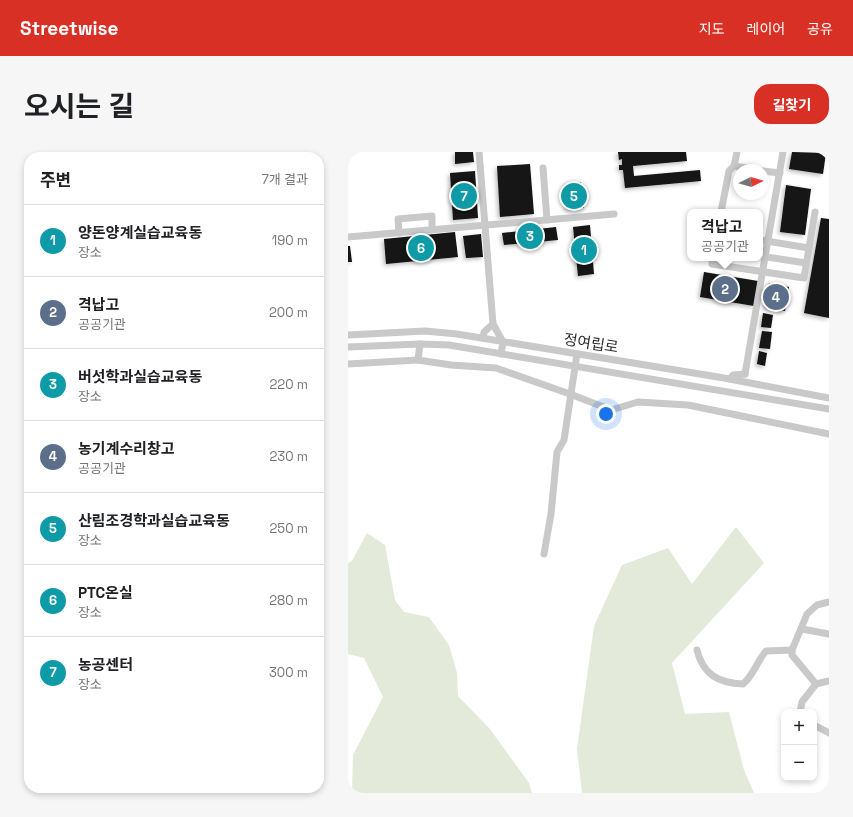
<!DOCTYPE html>
<html lang="ko">
<head>
<meta charset="utf-8">
<style>
	body { margin:0; font-family:"Space Grotesk","Noto Sans KR",sans-serif; background:#f6f6f6; color:#202124 }
	.controls { position:absolute; right:12px; bottom:12px; display:grid; overflow:hidden; border-radius:8px; box-shadow:0 2px 6px #0003 }
	.controls button { width:36px; height:36px; display:grid; place-items:center; padding:0; border:0; border-bottom:1px solid #e0e0e0; background:#fff; color:#202124; font:20px sans-serif }
	.compass { position:absolute; left:385px; top:12px; width:36px; height:36px; border-radius:50%; background:#fff; box-shadow:0 2px 6px #0003; rotate:85deg }
	.you { position:absolute; left:258px; top:262px; width:14px; height:14px; margin:-10px; border:3px solid #fff; border-radius:50%; background:#1a73e8; box-shadow:0 0 0 6px #1a73e833 }
	.badge { display:grid; place-items:center; width:26px; height:26px; border-radius:50%; background:#d93025; color:#fff; font-size:13px; font-weight:700 }
	.pin { position:absolute; translate:-50% -50%; border:2px solid #fff; box-shadow:0 1px 4px #0006 }
	.popup { position:absolute; left:339px; top:57px; width:76px; height:52px; box-sizing:border-box; display:grid; place-content:center; border-radius:8px; background:#fff; filter:drop-shadow(0 1px 3px #0005); font-size:13px; white-space:nowrap; color:#757577 }
	.popup b { font-size:15px; color:#202124 }
	.popup::after { content:''; position:absolute; left:50%; top:100%; margin-left:-8px; border:8px solid transparent; border-top-color:#fff }
	.list { margin:0; padding:0; list-style:none }
	h2 { display:flex; justify-content:space-between; align-items:center; height:52px; margin:0; padding:0 16px; font-size:17px }
	h2 small { font-size:13px; font-weight:400; color:#757577 }
	.list li { display:grid; grid-template-columns:26px 1fr auto; gap:12px; align-items:center; box-sizing:border-box; height:72px; padding:0 16px; border-top:1px solid #e0e0e0 }
	.list b { display:block; font-size:15px; white-space:nowrap }
	.list p { margin:0; font-size:13px; white-space:nowrap; color:#757577 }
	.list em { font-size:13px; font-style:normal; color:#757577 }
	.map { position:relative; flex:none; width:481px; height:641px; overflow:hidden; border-radius:16px }
	header { display:flex; align-items:center; gap:24px; box-sizing:border-box; height:56px; padding:0 20px; background:#d93025; color:#fff }
	header strong { font-size:19px }
	nav { display:flex; gap:22px; margin-inline-start:auto; font-size:14px }
	.intro { display:flex; align-items:center; justify-content:space-between; box-sizing:border-box; height:96px; padding:0 24px }
	h1 { margin:0; font-size:28px }
	.button { padding:10px 18px; border-radius:16px; background:#d93025; color:#fff; font-size:14px; font-weight:700 }
	main { display:flex; gap:24px; padding:0 24px }
	aside { flex:1; background:#fff; border-radius:16px; box-shadow:0 2px 6px #0003 }
	.map>svg:first-child { display:block }
</style>
</head>
<body>
<header>
<strong>Streetwise</strong>
<nav><a>지도</a><a>레이어</a><a>공유</a></nav>
</header>
<div class="intro"><h1>오시는 길</h1><a class="button">길찾기</a></div>
<main>
<aside>
<h2>주변<small>7개 결과</small></h2>
<ul class="list">
<li><span class="badge" style="background:#0f9aa8">1</span><div><b>양돈양계실습교육동</b><p>장소</p></div><em>190 m</em></li>
<li><span class="badge" style="background:#5c6f8a">2</span><div><b>격납고</b><p>공공기관</p></div><em>200 m</em></li>
<li><span class="badge" style="background:#0f9aa8">3</span><div><b>버섯학과실습교육동</b><p>장소</p></div><em>220 m</em></li>
<li><span class="badge" style="background:#5c6f8a">4</span><div><b>농기계수리창고</b><p>공공기관</p></div><em>230 m</em></li>
<li><span class="badge" style="background:#0f9aa8">5</span><div><b>산림조경학과실습교육동</b><p>장소</p></div><em>250 m</em></li>
<li><span class="badge" style="background:#0f9aa8">6</span><div><b>PTC온실</b><p>장소</p></div><em>280 m</em></li>
<li><span class="badge" style="background:#0f9aa8">7</span><div><b>농공센터</b><p>장소</p></div><em>300 m</em></li>
</ul>
</aside>
<div class="map">
<svg width="481" height="641" viewBox="0 0 481 641">
	<defs>
		<filter id="shadow"><feDropShadow dx="-2" dy="2" stdDeviation="2" flood-color="#0004"/></filter>
	</defs>
	<rect width="100%" height="100%" fill="#fff"/>
	<g fill="#e4ead9">
		<polygon points="388,375 416,411 324,511 337,562 381,560 396,618 406,641 234,641 229,597 246,474 274,413 320,396 344,432"/>
		<polygon points="19,381 37,393 47,448 56,460 81,465 101,493 109,521 110,544 142,577 181,631 184,641 4,641 5,603 35,545 16,506 0,502 0,411 4,409"/>
	</g>
	<g fill="#131313" filter="url(#shadow)">
		<polygon points="107,0 125,0 126,10 107,12"/>
		<polygon points="270,0 338,0 339,9 285,14 286,24 352,18 353,29 277,36 275,18 271,18 271,13 274,13 274,7 271,8"/>
		<polygon points="444,0 478,1 475,22 441,17"/>
		<polygon points="182,12 186,62 152,65 149,14"/>
		<polygon points="127,19 130,66 105,68 102,21"/>
		<polygon points="233,30 236,56 219,57 217,32"/>
		<polygon points="438,33 463,37 457,83 432,80"/>
		<polygon points="473,66 481,67 481,166 456,161"/>
		<polygon points="242,73 246,122 230,124 225,75"/>
		<polygon points="208,75 210,88 156,93 154,81"/>
		<polygon points="107,80 110,105 38,112 36,87"/>
		<polygon points="133,82 135,105 118,106 115,84"/>
		<polygon points="0,94 2,94 4,110 0,110"/>
		<polygon points="356,120 410,129 406,154 352,145"/>
		<polygon points="421,131 441,135 437,159 417,155"/>
		<polygon points="415,161 425,163 423,176 413,175"/>
		<polygon points="414,179 424,180 422,197 411,196"/>
		<polygon points="411,199 419,201 417,214 409,212"/>
	</g>
	<g fill="none" stroke-linecap="round" stroke-linejoin="round">
		<g stroke="#c9c9c9" stroke-width="7">
			<polyline points="131,0 145,172 155,190 153,202"/>
			<polyline points="386,14 411,18"/>
			<polyline points="195,16 199,68"/>
			<polyline points="415,19 432,21"/>
			<polyline points="373,60 381,19 386,14 389,0"/>
			<polyline points="51,81 50,67 84,64 84,78"/>
			<polyline points="0,85 266,62"/>
			<polyline points="412,88 461,96"/>
			<polyline points="412,104 458,111"/>
			<polyline points="365,106 364,112 456,126 467,60"/>
			<polyline points="0,183 77,179 109,182 376,226 481,246"/>
			<polyline points="135,186 136,180 145,172"/>
			<polyline points="72,192 70,208 103,213 148,216 222,242 263,258 290,250 340,253 481,282"/>
			<polyline points="0,195 72,192 101,193 481,257"/>
			<polyline points="0,212 70,208"/>
			<polyline points="397,222 435,0"/>
			<polyline points="382,227 385,223 397,222"/>
			<polyline points="196,402 203,362 209,300 216,288 229,202"/>
			<polyline points="454,477 481,482"/>
			<path d="M 349,498 C 355,523 371,531 395,532 C 406,523 409,509 418,499 L 444,498"/>
			<polyline points="468,532 481,529"/>
			<polyline points="452,560 454,550 468,532 444,503 444,498 459,462 469,453 481,450"/>
			<polyline points="466,573 481,581"/>
		</g>
	</g>
	<g text-anchor="middle" dominant-baseline="central" stroke-width="4" stroke-linejoin="round" paint-order="stroke">
		<g font-size="15" fill="#2c2c2c" stroke="#fff">
			<text transform="translate(243 191) rotate(9)">정여립로</text>
		</g>
	</g>
</svg>
<div class="controls">
<button>+</button>
<button>−</button>
</div>
<svg class="compass" viewBox="-18 -18 36 36"><path d="M0-13l5 13h-10z" fill="#e53935"/><path d="M0 13l5-13h-10z" fill="#757577"/></svg>
<div class="you"></div>
<div class="pin badge" style="left:236px;top:98px;background:#0f9aa8">1</div>
<div class="pin badge" style="left:377px;top:137px;background:#5c6f8a">2</div>
<div class="popup"><b>격납고</b>공공기관</div>
<div class="pin badge" style="left:182px;top:84px;background:#0f9aa8">3</div>
<div class="pin badge" style="left:428px;top:145px;background:#5c6f8a">4</div>
<div class="pin badge" style="left:226px;top:44px;background:#0f9aa8">5</div>
<div class="pin badge" style="left:73px;top:96px;background:#0f9aa8">6</div>
<div class="pin badge" style="left:116px;top:44px;background:#0f9aa8">7</div>
</div>
</main>
</body>
</html>
